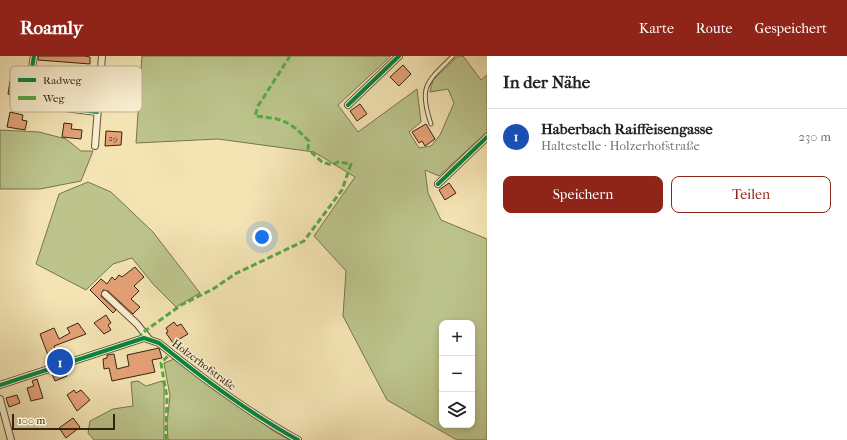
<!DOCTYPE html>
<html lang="de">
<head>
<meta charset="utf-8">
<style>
	body { margin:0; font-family:"IM FELL French Canon",serif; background:#f6f6f6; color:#222 }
	.controls { position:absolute; right:12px; bottom:12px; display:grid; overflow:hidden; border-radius:8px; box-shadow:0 2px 6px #0003 }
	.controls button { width:36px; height:36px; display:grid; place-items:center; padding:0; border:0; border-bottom:1px solid #e0e0e0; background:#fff; color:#222; font:20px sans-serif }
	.scale { position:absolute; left:12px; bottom:10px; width:103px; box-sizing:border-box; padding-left:4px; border:2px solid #342310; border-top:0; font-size:11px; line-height:14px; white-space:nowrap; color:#342310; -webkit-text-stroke:3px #f8edce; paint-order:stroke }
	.you { position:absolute; left:262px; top:181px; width:14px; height:14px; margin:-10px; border:3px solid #fff; border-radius:50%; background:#1a73e8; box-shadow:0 0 0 6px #1a73e833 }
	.badge { display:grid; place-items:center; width:26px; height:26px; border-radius:50%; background:#8f2418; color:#fff; font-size:13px; font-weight:700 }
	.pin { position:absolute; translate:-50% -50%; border:2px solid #fff; box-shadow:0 1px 4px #0006 }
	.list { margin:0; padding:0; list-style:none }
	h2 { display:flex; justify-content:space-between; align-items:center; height:52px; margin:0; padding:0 16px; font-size:17px }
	h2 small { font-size:13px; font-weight:400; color:#767676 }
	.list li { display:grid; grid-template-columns:26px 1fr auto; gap:12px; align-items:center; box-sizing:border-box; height:56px; padding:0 16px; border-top:1px solid #e0e0e0 }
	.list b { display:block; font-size:15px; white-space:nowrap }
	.list p { margin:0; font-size:13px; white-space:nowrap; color:#767676 }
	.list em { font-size:13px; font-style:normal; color:#767676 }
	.actions { display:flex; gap:8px; padding:12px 16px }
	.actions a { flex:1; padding:9px 0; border:1px solid #8f2418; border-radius:8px; text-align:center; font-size:14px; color:#8f2418 }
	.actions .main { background:#8f2418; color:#fff }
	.icon { flex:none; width:22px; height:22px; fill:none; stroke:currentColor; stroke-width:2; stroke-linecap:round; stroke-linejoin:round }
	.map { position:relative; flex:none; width:487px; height:384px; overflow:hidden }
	header { display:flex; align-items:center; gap:24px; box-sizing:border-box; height:56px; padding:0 20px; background:#8f2418; color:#fff }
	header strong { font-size:19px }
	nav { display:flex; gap:22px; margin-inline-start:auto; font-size:14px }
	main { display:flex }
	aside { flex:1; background:#fff }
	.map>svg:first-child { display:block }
</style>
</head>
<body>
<header>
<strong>Roamly</strong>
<nav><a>Karte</a><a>Route</a><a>Gespeichert</a></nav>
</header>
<main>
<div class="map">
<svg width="487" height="384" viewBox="0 0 487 384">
	<rect width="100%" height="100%" fill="#f4e4b4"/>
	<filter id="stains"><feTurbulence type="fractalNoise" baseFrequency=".005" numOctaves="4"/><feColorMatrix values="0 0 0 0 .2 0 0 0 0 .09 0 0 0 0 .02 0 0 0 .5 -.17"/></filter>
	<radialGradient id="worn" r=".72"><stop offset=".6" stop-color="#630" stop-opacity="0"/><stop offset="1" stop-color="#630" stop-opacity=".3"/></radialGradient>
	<g fill="#bcc48c" stroke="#78744e" fill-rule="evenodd">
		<path d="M 142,0 L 391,0 L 338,49 L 358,76 L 417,33 L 421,66 L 409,76 L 419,92 L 431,90 L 440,79 L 454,47 L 448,33 L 430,36 L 433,24 L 458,0 L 463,0 L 481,24 L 487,19 L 487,76 L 439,120 L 425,114 L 428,137 L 441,164 L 487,183 L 487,384 L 457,384 L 387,344 L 343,260 L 346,215 L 314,180 L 355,121 L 314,96 L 218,83 L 136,87 ZM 442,267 L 472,267 L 472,369 L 442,369 Z"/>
		<polygon points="0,74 39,76 66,83 81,95 93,95 81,125 40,133 0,133"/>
		<polygon points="88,126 111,136 153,176 200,237 176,251 153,228 132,202 113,208 86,234 36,208 59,138"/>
		<polygon points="174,303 275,376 290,384 168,384 167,367 170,340 164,307"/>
		<polygon points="138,325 146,330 162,325 164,329 164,384 94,384 88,377 90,365 113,353 133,350 131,326"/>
	</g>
	<g fill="#e6a277" stroke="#342310">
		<polygon points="38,0 84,0 90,1 90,8 38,4"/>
		<polygon points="403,9 411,18 399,30 390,21"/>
		<polygon points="10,25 21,26 19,43 12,42 12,39 8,38"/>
		<polygon points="360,48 367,58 357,65 350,55"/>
		<polygon points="10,56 23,59 22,64 27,65 25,74 7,71"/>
		<polygon points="64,67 72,68 71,73 82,74 81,83 62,81"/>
		<polygon points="426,68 435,83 425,90 422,85 419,87 412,76"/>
		<polygon points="106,75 122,76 121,89 105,90"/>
		<polygon points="449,127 456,137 445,144 439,134"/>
		<polygon points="135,211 144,221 134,230 139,235 131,243 140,251 133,258 108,235 103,234 101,240 116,254 113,257 90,234 101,223 107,228 112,221 115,224 119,219 122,221"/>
		<polygon points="106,259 111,267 108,269 111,274 104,278 94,267"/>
		<polygon points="174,266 177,270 181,268 188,278 173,287 166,277 168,276 166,272"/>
		<polygon points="78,267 86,278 54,290 60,304 51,307 40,278 54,272 59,283 70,277 67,272"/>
		<polygon points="159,292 162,302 152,304 155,316 112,325 109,312 104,313 103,303 107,302 107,299 114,298 117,313 129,310 127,299"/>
		<polygon points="64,313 67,320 55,325 52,318"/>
		<polygon points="37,323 43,342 31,345 27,332 34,330 32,325"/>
		<polygon points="74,334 76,337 81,334 90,344 77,355 67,339"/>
		<polygon points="17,339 20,347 9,351 6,342"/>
		<polygon points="73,362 80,371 66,382 59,372"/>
	</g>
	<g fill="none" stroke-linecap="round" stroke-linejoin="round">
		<defs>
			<path id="lane" d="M 431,68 C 418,30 427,26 453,0"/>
			<g id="street">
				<polyline points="34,0 26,47 97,56"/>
				<polyline points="348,49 399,0"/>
				<polyline points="95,90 102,0"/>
				<polyline points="438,128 487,81"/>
				<polyline points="105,238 137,268 149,283"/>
				<path d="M 0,329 L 144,282 L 159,287 C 202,322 249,357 298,384"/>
				<polyline points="0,343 11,384"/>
			</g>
		</defs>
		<use href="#lane" stroke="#645339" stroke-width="5"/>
		<use href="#street" stroke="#645339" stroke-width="8"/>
		<use href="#lane" stroke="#f8edce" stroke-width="3"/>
		<use href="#street" stroke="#f8edce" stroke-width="6"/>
		<g stroke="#54aa42" stroke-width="3" stroke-dasharray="6 3" stroke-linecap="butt">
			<path d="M 139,283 L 142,277 L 181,249 L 213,233 L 235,218 L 304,185 L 342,134 L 351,108 L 338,106 L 332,109 L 322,106 L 308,93 L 309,85 C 288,64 284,63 255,60 L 258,50 L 290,0"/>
			<polyline points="166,384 167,342 161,307 171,297"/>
		</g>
		<defs>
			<g id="cycleway">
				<polyline points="34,0 26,47 97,56"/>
				<polyline points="348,49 399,0"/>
				<polyline points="438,128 487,81"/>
				<path d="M 0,329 L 144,282 L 159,287 C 202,322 249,357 298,384"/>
			</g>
		</defs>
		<use href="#cycleway" stroke="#f8edce" stroke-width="6"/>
		<use href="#cycleway" stroke="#00873e" stroke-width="4"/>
	</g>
	<g text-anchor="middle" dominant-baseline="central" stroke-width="3.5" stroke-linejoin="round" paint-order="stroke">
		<g font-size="9" fill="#60432a">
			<text x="113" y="82">29</text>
		</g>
		<g font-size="11" fill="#342310" stroke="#f8edce">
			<text transform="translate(204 309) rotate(37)">Holzerhofstraße</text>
		</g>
	</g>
	<rect x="10" y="10" width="132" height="46" rx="6" fill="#f8edce" stroke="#bdb095" stroke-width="1"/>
	<rect x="18" y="22" width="18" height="4" fill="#00873e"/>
	<rect x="18" y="40" width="18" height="4" fill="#54aa42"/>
	<g font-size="11" fill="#342310">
		<text x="43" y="28">Radweg</text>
		<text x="43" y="46">Weg</text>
	</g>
	<rect width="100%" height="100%" filter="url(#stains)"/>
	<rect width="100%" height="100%" fill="url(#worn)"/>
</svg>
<div class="controls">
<button>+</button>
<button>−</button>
<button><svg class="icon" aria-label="layers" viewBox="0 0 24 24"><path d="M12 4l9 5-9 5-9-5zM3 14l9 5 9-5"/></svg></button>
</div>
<div class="scale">100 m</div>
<div class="you"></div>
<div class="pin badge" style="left:60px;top:306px;background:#1a4fb4">1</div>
</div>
<aside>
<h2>In der Nähe<small></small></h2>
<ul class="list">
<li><span class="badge" style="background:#1a4fb4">1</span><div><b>Haberbach Raiffeisengasse</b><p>Haltestelle · Holzerhofstraße</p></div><em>230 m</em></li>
</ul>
<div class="actions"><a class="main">Speichern</a><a>Teilen</a></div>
</aside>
</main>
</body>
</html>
